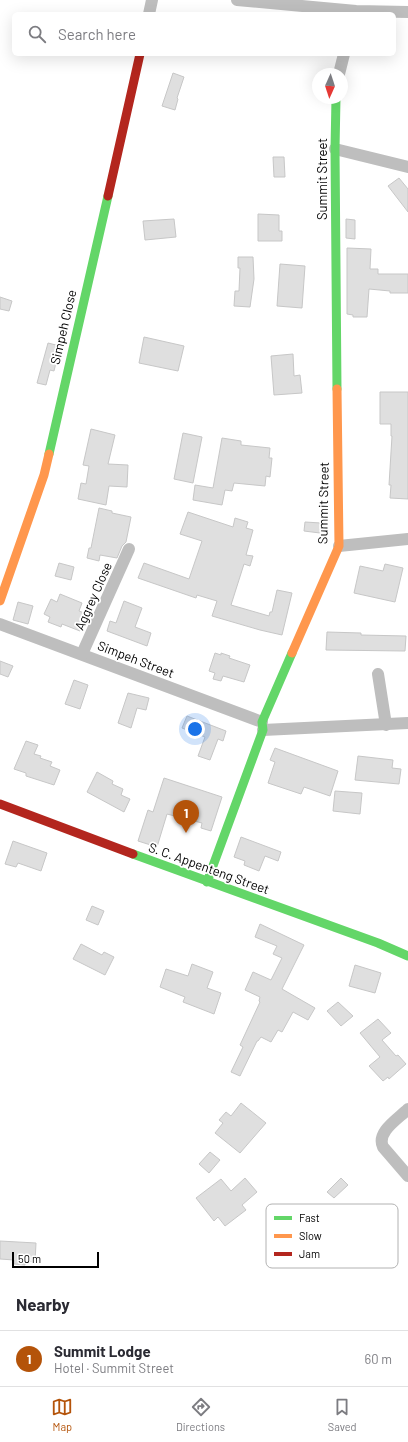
<!DOCTYPE html>
<html lang="en">
<head>
<meta charset="utf-8">
<style>
	body { margin:0; font-family:Barlow,sans-serif; background:#f2f2f3; color:#2b2b33 }
	.compass { position:absolute; left:312px; top:68px; width:36px; height:36px; border-radius:50%; background:#fff; box-shadow:0 4px 16px #0002; rotate:183deg }
	.scale { position:absolute; left:12px; bottom:10px; width:87px; box-sizing:border-box; padding-left:4px; border:2px solid #000; border-top:0; font-size:11px; line-height:14px; white-space:nowrap; color:#000; -webkit-text-stroke:3px #fff; paint-order:stroke }
	.you { position:absolute; left:195px; top:729px; width:14px; height:14px; margin:-10px; border:3px solid #fff; border-radius:50%; background:#1a73e8; box-shadow:0 0 0 6px #1a73e833 }
	.badge { display:grid; place-items:center; width:26px; height:26px; border-radius:50%; background:#b45309; color:#fff; font-size:13px; font-weight:700 }
	.pin { position:absolute; translate:-50% -33px; filter:drop-shadow(0 1px 2px #0008) }
	.pin::after { content:''; position:absolute; top:21px; width:14px; height:12px; background:inherit; clip-path:polygon(0 0,100% 0,50% 100%) }
	.list { margin:0; padding:0; list-style:none }
	h2 { display:flex; justify-content:space-between; align-items:center; height:52px; margin:0; padding:0 16px; font-size:17px }
	h2 small { font-size:13px; font-weight:400; color:#7c7c81 }
	.list li { display:grid; grid-template-columns:26px 1fr auto; gap:12px; align-items:center; box-sizing:border-box; height:56px; padding:0 16px; border-top:1px solid #e1e1e2 }
	.list b { display:block; font-size:15px; white-space:nowrap }
	.list p { margin:0; font-size:13px; white-space:nowrap; color:#7c7c81 }
	.list em { font-size:13px; font-style:normal; color:#7c7c81 }
	.icon { flex:none; width:22px; height:22px; fill:none; stroke:currentColor; stroke-width:2; stroke-linecap:round; stroke-linejoin:round }
	.map { position:relative; flex:none; width:408px; height:1278px; overflow:hidden }
	.search { position:absolute; background:#fff; box-shadow:0 4px 16px #0002; left:12px; right:12px; top:12px; height:44px; display:flex; align-items:center; gap:10px; box-sizing:border-box; padding:0 14px; border-radius:6px; color:#7c7c81; font-size:15px }
	.sheet { height:108px; background:#fff }
	nav { display:flex; justify-content:space-around; align-items:center; box-sizing:border-box; height:56px; border-top:1px solid #e1e1e2; background:#fff; font-size:11px; color:#7c7c81 }
	nav a { display:grid; justify-items:center; gap:2px }
	nav .on { color:#b45309 }
	.map>svg:first-child { display:block }
</style>
</head>
<body>
<div class="map">
<svg width="408" height="1278" viewBox="0 0 408 1278">
	<rect width="100%" height="100%" fill="#fff"/>
	<g fill="#dfdfdf" stroke="#c7c7c7">
		<polygon points="173,73 184,77 177,98 178,99 175,110 162,106"/>
		<polygon points="273,157 284,157 285,177 274,177"/>
		<polygon points="399,178 408,189 408,212 388,186"/>
		<polygon points="258,214 279,215 279,231 282,231 282,241 258,241"/>
		<polygon points="174,219 176,237 145,240 143,221"/>
		<polygon points="346,219 355,220 355,239 346,238"/>
		<polygon points="347,248 371,249 370,269 378,269 378,274 408,274 408,293 390,293 390,291 369,289 367,317 353,317 353,315 347,314"/>
		<polygon points="238,257 253,257 254,279 250,307 234,306 235,291 239,291 240,268 238,268"/>
		<polygon points="280,264 305,266 302,308 277,306"/>
		<polygon points="0,297 12,301 9,311 0,309"/>
		<polygon points="144,337 184,346 178,371 139,363"/>
		<polygon points="48,343 60,346 54,371 50,370 46,385 37,383"/>
		<polygon points="293,354 294,376 300,375 302,393 274,395 271,356"/>
		<polygon points="380,392 408,392 408,499 390,498 391,485 389,485 392,436 391,436 391,424 380,424"/>
		<polygon points="91,429 115,435 108,464 128,465 127,487 109,486 106,505 78,499 81,483 86,484 89,466 83,465"/>
		<polygon points="183,433 202,437 193,483 174,479"/>
		<polygon points="222,438 241,441 241,445 270,448 269,458 272,458 270,477 266,476 265,486 234,483 232,491 225,490 222,505 193,500 195,485 213,488"/>
		<polygon points="99,508 112,511 112,513 131,517 126,542 122,546 117,558 100,555 99,561 87,558 89,548 91,548"/>
		<polygon points="188,512 233,527 235,518 248,522 246,528 253,530 246,555 253,556 250,566 244,564 231,605 269,616 270,612 272,612 277,590 292,593 282,635 260,630 212,616 217,601 197,595 196,598 138,578 144,563 189,579 202,541 180,534"/>
		<polygon points="305,522 321,523 320,533 304,531"/>
		<polygon points="59,563 74,567 71,580 55,576"/>
		<polygon points="385,564 403,568 395,602 354,593 360,566 383,571"/>
		<polygon points="60,594 82,603 79,611 87,614 80,631 62,624 61,627 48,622 50,617 44,614 51,599 57,602"/>
		<polygon points="124,601 142,608 135,627 151,633 147,646 107,631 110,621 116,623"/>
		<polygon points="18,602 33,606 28,624 13,620"/>
		<polygon points="327,632 361,633 361,635 406,636 405,651 326,650"/>
		<polygon points="215,653 221,655 221,653 230,656 229,658 250,665 244,682 223,676 221,681 213,679 215,673 209,671"/>
		<polygon points="0,661 13,666 8,677 0,674"/>
		<polygon points="74,680 88,685 80,709 65,704"/>
		<polygon points="128,693 149,698 146,710 137,708 131,728 118,723"/>
		<polygon points="187,716 226,731 223,741 218,739 210,760 198,756 205,737 182,728"/>
		<polygon points="26,741 38,745 34,754 41,756 40,758 52,762 50,766 60,770 54,785 26,776 26,773 14,769"/>
		<polygon points="275,748 338,771 330,796 304,787 301,794 268,783 275,762 270,760"/>
		<polygon points="358,756 393,760 392,768 401,769 399,784 355,780"/>
		<polygon points="97,772 113,781 112,784 123,789 121,795 130,799 124,812 87,792"/>
		<polygon points="164,778 222,797 211,831 201,828 202,823 167,814 157,847 138,841 148,810 153,812"/>
		<polygon points="335,791 362,793 360,814 333,811"/>
		<polygon points="241,837 281,852 278,861 265,856 259,871 244,865 245,861 234,857"/>
		<polygon points="13,841 47,853 41,871 18,863 16,867 5,864"/>
		<polygon points="92,906 104,911 98,925 86,920"/>
		<polygon points="260,924 304,945 282,989 315,1008 308,1020 293,1012 282,1032 278,1030 271,1042 261,1037 258,1041 257,1041 240,1076 231,1072 243,1047 240,1045 260,1002 259,1001 260,997 245,990 253,972 271,980 282,958 273,954 277,946 255,937"/>
		<polygon points="81,944 102,955 104,952 114,957 105,975 73,959"/>
		<polygon points="192,964 213,972 207,988 221,993 214,1014 183,1002 185,997 160,987 166,969 188,976"/>
		<polygon points="355,965 381,973 375,993 349,986"/>
		<polygon points="338,1002 353,1016 341,1026 327,1011"/>
		<polygon points="378,1019 391,1033 382,1040 396,1056 398,1055 406,1064 389,1079 388,1077 383,1081 369,1066 380,1057 360,1033"/>
		<polygon points="241,1103 266,1123 240,1153 215,1133 223,1123 219,1120 226,1112 231,1116"/>
		<polygon points="210,1152 220,1160 209,1173 199,1164"/>
		<polygon points="245,1178 257,1192 242,1205 246,1210 225,1226 218,1217 214,1221 196,1198 221,1179 231,1191"/>
		<polygon points="341,1178 348,1185 334,1198 327,1192"/>
		<polygon points="0,1241 36,1243 35,1262 26,1261 25,1265 14,1264 14,1260 0,1259"/>
	</g>
	<g fill="none" stroke-linecap="round" stroke-linejoin="round">
		<g stroke="#bebebe" stroke-width="12">
			<polyline points="237,0 356,11 408,12"/>
			<polyline points="149,14 152,0"/>
			<polyline points="339,74 344,54"/>
			<polyline points="335,149 408,167"/>
			<polyline points="339,546 408,539"/>
			<polyline points="0,624 262,722"/>
			<polyline points="82,654 129,549"/>
			<polyline points="378,674 386,725"/>
			<polyline points="263,730 408,723"/>
			<path d="M 408,1109 C 398,1119 376,1132 383,1147 L 408,1176"/>
		</g>
		<g stroke="#63d668" stroke-width="9">
			<polyline points="336,98 335,149 337,389"/>
			<polyline points="49,454 108,196"/>
			<polyline points="133,854 378,943 408,956"/>
			<polyline points="207,882 263,730 262,722 292,653"/>
		</g>
		<g stroke="#ff974d" stroke-width="9">
			<polyline points="0,601 44,475 49,454"/>
			<polyline points="292,653 339,546 337,389"/>
		</g>
		<g stroke="#b3261e" stroke-width="9">
			<polyline points="108,196 140,54"/>
			<polyline points="0,804 133,854"/>
		</g>
	</g>
	<g text-anchor="middle" dominant-baseline="central" stroke-width="3.5" stroke-linejoin="round" paint-order="stroke">
		<g font-size="13" fill="#000" stroke="#fff">
			<text transform="translate(322 179) rotate(-90)">Summit Street</text>
			<text transform="translate(63 327) rotate(-77)">Simpeh Close</text>
			<text transform="translate(323 503) rotate(-89)">Summit Street</text>
			<text transform="translate(93 596) rotate(-66)">Aggrey Close</text>
			<text transform="translate(136 659) rotate(21)">Simpeh Street</text>
			<text transform="translate(209 868) rotate(20)">S. C. Appenteng Street</text>
		</g>
	</g>
	<rect x="266" y="1204" width="132" height="64" rx="6" fill="#fff" stroke="#b2b2b2" stroke-width="1"/>
	<rect x="274" y="1216" width="18" height="4" fill="#63d668"/>
	<rect x="274" y="1234" width="18" height="4" fill="#ff974d"/>
	<rect x="274" y="1252" width="18" height="4" fill="#b3261e"/>
	<g font-size="11" fill="#000">
		<text x="299" y="1222">Fast</text>
		<text x="299" y="1240">Slow</text>
		<text x="299" y="1258">Jam</text>
	</g>
</svg>
<svg class="compass" viewBox="-18 -18 36 36"><path d="M0-13l5 13h-10z" fill="#e53935"/><path d="M0 13l5-13h-10z" fill="#7c7c81"/></svg>
<div class="scale">50 m</div>
<div class="you"></div>
<div class="pin badge" style="left:186px;top:833px">1</div>
<div class="search"><svg class="icon" aria-label="search" viewBox="0 0 24 24"><circle cx="10" cy="10" r="6"/><path d="M15 15l6 6"/></svg>Search here</div>
</div>
<section class="sheet">
<h2>Nearby<small></small></h2>
<ul class="list">
<li><span class="badge">1</span><div><b>Summit Lodge</b><p>Hotel · Summit Street</p></div><em>60 m</em></li>
</ul>
</section>
<nav>
<a class="on"><svg class="icon" aria-label="map" viewBox="0 0 24 24"><path d="M3 6l6-2 6 2 6-2v14l-6 2-6-2-6 2zM9 4v14M15 6v14"/></svg>Map</a>
<a><svg class="icon" aria-label="directions" viewBox="0 0 24 24"><path d="M12 3l9 9-9 9-9-9zM9 14v-3h6M13 9l2 2-2 2"/></svg>Directions</a>
<a><svg class="icon" aria-label="saved" viewBox="0 0 24 24"><path d="M7 4h10v16l-5-4-5 4z"/></svg>Saved</a>
</nav>
</body>
</html>
